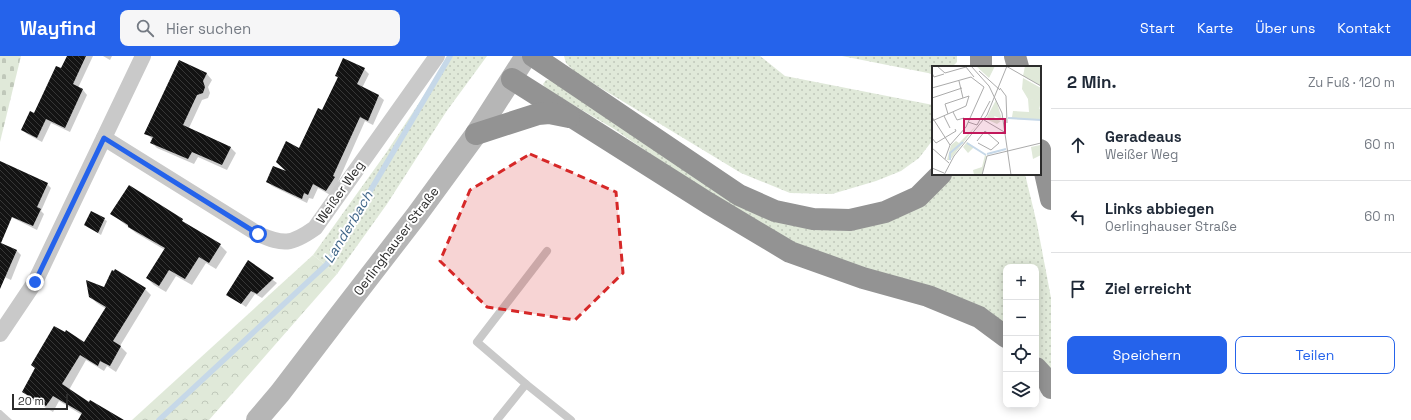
<!DOCTYPE html>
<html lang="de">
<head>
<meta charset="utf-8">
<style>
	body { margin:0; font-family:"Space Grotesk",sans-serif; background:#f6f6f7; color:#1f2937 }
	.controls { position:absolute; right:12px; bottom:12px; display:grid; overflow:hidden; border-radius:8px; box-shadow:0 2px 10px #0003 }
	.controls button { width:36px; height:36px; display:grid; place-items:center; padding:0; border:0; border-bottom:1px solid #e0e1e3; background:#fff; color:#1f2937; font:20px sans-serif }
	.scale { position:absolute; left:12px; bottom:10px; width:56px; box-sizing:border-box; padding-left:4px; border:2px solid #2c2c2c; border-top:0; font-size:11px; line-height:14px; white-space:nowrap; color:#2c2c2c; -webkit-text-stroke:3px #fff; paint-order:stroke }
	.stop { position:absolute; width:12px; height:12px; margin:-9px; border:3px solid #2563eb; border-radius:50%; background:#fff }
	.stop.end { background:#2563eb; border-color:#fff; box-shadow:0 1px 4px #0008 }
	.list { margin:0; padding:0; list-style:none }
	h2 { display:flex; justify-content:space-between; align-items:center; height:52px; margin:0; padding:0 16px; font-size:17px }
	h2 small { font-size:13px; font-weight:400; color:#747a83 }
	.list li { display:grid; grid-template-columns:26px 1fr auto; gap:12px; align-items:center; box-sizing:border-box; height:72px; padding:0 16px; border-top:1px solid #e0e1e3 }
	.list b { display:block; font-size:15px; white-space:nowrap }
	.list p { margin:0; font-size:13px; white-space:nowrap; color:#747a83 }
	.list em { font-size:13px; font-style:normal; color:#747a83 }
	.actions { display:flex; gap:8px; padding:12px 16px }
	.actions a { flex:1; padding:9px 0; border:1px solid #2563eb; border-radius:8px; text-align:center; font-size:14px; color:#2563eb }
	.actions .main { background:#2563eb; color:#fff }
	.icon { flex:none; width:22px; height:22px; fill:none; stroke:currentColor; stroke-width:2; stroke-linecap:round; stroke-linejoin:round }
	.map { position:relative; flex:none; width:1051px; height:364px; overflow:hidden }
	header { display:flex; align-items:center; gap:24px; box-sizing:border-box; height:56px; padding:0 20px; background:#2563eb; color:#fff }
	header strong { font-size:19px }
	nav { display:flex; gap:22px; margin-inline-start:auto; font-size:14px }
	.search { width:280px; height:36px; background:#f6f6f7; display:flex; align-items:center; gap:10px; box-sizing:border-box; padding:0 14px; border-radius:8px; color:#747a83; font-size:15px }
	main { display:flex }
	aside { flex:1; background:#fff }
	.map>svg:first-child { display:block }
</style>
</head>
<body>
<header>
<strong>Wayfind</strong>
<div class="search"><svg class="icon" aria-label="search" viewBox="0 0 24 24"><circle cx="10" cy="10" r="6"/><path d="M15 15l6 6"/></svg>Hier suchen</div>
<nav><a>Start</a><a>Karte</a><a>Über uns</a><a>Kontakt</a></nav>
</header>
<main>
<div class="map">
<svg width="1051" height="364" viewBox="0 0 1051 364">
	<defs>
		<pattern id="grass-dots" width="8" height="8" patternUnits="userSpaceOnUse"><rect width="8" height="8" fill="#e0e9d9"/><path d="M2 2h.1M6 6h.1" fill="none" stroke="#c0c8ba" stroke-width="1.8" stroke-linecap="round"/></pattern>
		<pattern id="forest-crowns" width="20" height="18" patternUnits="userSpaceOnUse"><rect width="20" height="18" fill="#e0e9d9"/><path d="M2 6a3 3 0 1 1 6 0M12 15a3 3 0 1 1 6 0" fill="none" stroke="#c0c8ba"/></pattern>
		<pattern id="cemetery-stones" width="16" height="16" patternUnits="userSpaceOnUse"><rect width="16" height="16" fill="#e0e9d9"/><path d="M2 7V4a2 2 0 0 1 4 0v3zM10 15v-3a2 2 0 0 1 4 0v3z" fill="#c0c8ba"/></pattern>
		<pattern id="building-back-hatch" width="6" height="6" patternUnits="userSpaceOnUse"><rect width="6" height="6" fill="#131313"/><path d="M-1 5l2 2M0 0l6 6M5-1l2 2" fill="none" stroke="#363636"/></pattern>
	</defs>
	<rect width="100%" height="100%" fill="#fff"/>
	<g fill="url(#grass-dots)">
		<polygon points="450,0 487,0 446,56 387,148 337,218 313,199 386,97"/>
		<polygon points="564,0 760,0 785,20 933,49 932,85 919,102 901,115 876,125 832,138 790,137 741,117 576,17 566,7"/>
		<polygon points="842,0 957,0 957,6 952,11 933,11 933,18"/>
		<polygon points="546,24 553,24 617,69 834,174 951,118 1025,118 1037,168 1051,242 1051,317 1036,296 1036,211 1006,211 1006,269 795,187 703,134 614,73 545,32 543,28"/>
	</g>
	<polygon fill="url(#forest-crowns)" points="313,199 337,218 209,364 132,364"/>
	<polygon fill="url(#cemetery-stones)" points="0,0 21,0 0,86"/>
	<g fill="#0003">
		<polygon points="68,0 93,0 78,32 83,34 87,39 70,76 51,67 42,86 27,78 22,73 35,58 62,14"/>
		<polygon points="103,0 112,0 110,4"/>
		<polygon points="180,5 207,18 212,24 208,31 210,37 208,42 202,44 189,72 230,91 236,97 227,114 198,101 194,108 157,92 151,86 153,84 146,77"/>
		<polygon points="364,13 369,18 362,32 379,40 384,44 373,69 365,65 338,126 339,127 332,140 318,132 313,143 309,142 307,147 272,130 267,125 289,118 300,93 323,55 338,22 336,20"/>
		<polygon points="0,106 47,128 51,132 41,155 44,158 37,174 13,162 8,158 0,142"/>
		<polygon points="129,131 220,189 227,196 216,213 206,207 192,229 176,220 166,236 154,229 147,222 165,194 136,177 112,158"/>
		<polygon points="91,156 107,165 101,179 85,169"/>
		<polygon points="0,187 16,194 21,199 11,224 0,219"/>
		<polygon points="248,206 277,227 262,242 255,238 246,251 227,238"/>
		<polygon points="104,233 145,233 151,239 120,290 127,297 116,316 107,310 104,315 86,304 69,334 89,347 120,364 81,364 82,359 59,345 53,356 29,342 23,335 36,313 32,309 84,287 106,253 97,247 90,241"/>
		<polygon points="0,354 1,354 12,364 0,364"/>
	</g>
	<g fill="none" stroke-linecap="round" stroke-linejoin="round">
		<polyline stroke="#c6d8e8" stroke-width="5.5" points="159,364 327,208 450,0"/>
	</g>
	<g fill="url(#building-back-hatch)">
		<polygon points="67,0 86,0 73,28 83,33 65,72 46,63 37,82 21,74 30,55 34,57 56,10 61,12"/>
		<polygon points="343,2 365,12 357,28 379,39 368,65 360,61 333,120 335,121 326,135 313,128 308,139 304,137 302,143 266,126 273,110 286,115 276,106 286,85 299,92 318,52 322,54 338,21 335,20"/>
		<polygon points="179,4 207,17 203,25 205,31 203,37 197,39 183,69 231,91 222,109 192,96 188,103 150,87 153,81 144,78"/>
		<polygon points="0,105 48,127 37,151 41,153 33,170 12,161 1,187 17,194 0,233"/>
		<polygon points="129,129 183,163 182,165 221,188 209,207 199,201 185,223 169,214 159,230 146,222 165,192 128,171 128,169 110,158"/>
		<polygon points="91,155 105,162 98,177 84,169"/>
		<polygon points="248,204 274,222 257,238 251,235 241,248 226,239"/>
		<polygon points="115,213 146,232 113,285 121,290 110,310 100,305 98,310 80,299 62,328 89,346 90,344 124,364 78,364 82,357 53,340 46,350 22,336 35,312 31,309 54,270 65,276 66,274 84,286 106,251 89,241 86,224 104,231 112,214 114,215"/>
	</g>
	<g fill="none" stroke-linecap="round" stroke-linejoin="round">
		<g stroke="#c9c9c9" stroke-width="8">
			<polyline points="526,328 477,286 547,195"/>
			<polyline points="497,364 526,328 571,364"/>
		</g>
		<g stroke="#c9c9c9" stroke-width="16">
			<path d="M 104,82 L 258,178 C 284,189 291,189 315,172 L 437,0"/>
			<polyline points="0,278 35,226 143,0"/>
		</g>
		<polyline stroke="#b6b6b6" stroke-width="22" points="257,364 280,337 338,261 416,160 476,78 526,0"/>
		<g stroke="#939393" stroke-width="22">
			<polyline points="533,0 739,139 775,155 813,163 850,164 885,156 918,141 941,118"/>
			<polyline points="1015,0 1018,11"/>
			<polyline points="981,11 981,0"/>
			<polyline points="512,23 708,147 790,196 863,222 928,240 979,261 1006,281"/>
			<polyline points="476,78 538,58 549,57 569,61"/>
			<polyline points="1040,94 1051,143"/>
			<polyline points="1036,312 1048,325 1051,332"/>
		</g>
	</g>
	<g fill="none" stroke-linecap="round" stroke-linejoin="round">
		<polyline stroke="#2563eb" stroke-width="5" points="35,226 104,82 258,178"/>
	</g>
	<path fill="#d62828" fill-opacity="0.2" stroke="#d62828" stroke-width="3" stroke-dasharray="8 5" stroke-linejoin="round" d="M 530,98 L 616,136 L 623,217 L 575,264 L 487,251 L 440,205 L 470,134 Z"/>
	<g text-anchor="middle" dominant-baseline="central" stroke-width="4" stroke-linejoin="round" paint-order="stroke">
		<g font-size="13" fill="#2c2c2c" stroke="#fff">
			<text transform="translate(340 136) rotate(-55)">Weißer Weg</text>
			<text transform="translate(396 185) rotate(-53)">Oerlinghauser Straße</text>
		</g>
		<g font-size="14" font-style="italic" fill="#3f6588" stroke="#fff">
			<text transform="translate(348 171) rotate(-59)">Landerbach</text>
		</g>
	</g>
	<g transform="translate(932 10)">
		<rect width="109" height="109" fill="#fff"/>
		<path d="M 104,32 L 109,33 L 107,45 L 99,44 L 99,34 ZM 64,34 L 70,53 L 62,50 L 63,53 L 69,55 L 65,58 L 54,53 ZM 108,79 L 109,89 L 101,93 L 99,81 Z" fill="#e0e9d9"/>
		<path d="M 44,0 L 63,0 L 57,12 ZM 93,0 L 109,0 L 109,20 L 91,10 ZM 91,12 L 109,22 L 109,33 L 99,34 L 99,44 L 109,43 L 109,54 L 76,53 L 80,51 L 81,45 L 97,46 L 96,33 L 90,23 ZM 44,60 L 18,94 L 15,94 L 19,79 L 24,75 L 27,77 ZM 35,76 L 55,90 L 50,109 L 42,109 L 41,104 L 50,101 L 53,89 L 42,81 L 36,87 L 31,81 Z" fill="#e0e9d9"/>
		<path fill="none" stroke="#c6d8e8" stroke-width="2" d="M 76,52 L 109,54M 35,77 L 54,89M 55,88 L 74,83M 18,94 L 18,87 L 31,76"/>
		<path fill="none" stroke="#ababab" stroke-width="1" d="M 5,0 L 13,7 L 34,1 L 42,11M 39,0 L 57,20 L 70,47 L 79,109M 74,0 L 109,20M 47,5 L 68,24M 0,7 L 2,11 L 12,8M 27,15 L 31,32M 0,22 L 39,11 L 52,21 L 34,61 L 18,79 L 13,93M 68,22 L 74,30 L 75,57M 0,32 L 30,22M 21,46 L 25,54 L 32,52M 16,48 L 13,38 L 37,30M 12,50 L 18,62M 0,51 L 18,79M 52,54 L 74,67M 0,55 L 34,40 L 37,30M 36,56 L 45,59 L 58,35M 0,72 L 4,77 L 24,65 L 23,63M 45,75 L 53,65 L 67,77 L 59,84 L 46,77M 0,82 L 17,97M 0,102 L 12,107M 12,109 L 22,90 L 55,49 L 75,0M 50,109 L 55,90 L 109,77"/>
		<path fill="#c2185b" fill-opacity="0.15" stroke="#c2185b" stroke-width="2" d="M 32,53 L 73,53 L 73,67 L 32,67 Z"/>
		<rect width="109" height="109" fill="none" stroke="#2c2c2c" stroke-width="2"/>
	</g>
</svg>
<div class="controls">
<button>+</button>
<button>−</button>
<button><svg class="icon" aria-label="locate" viewBox="0 0 24 24"><circle cx="12" cy="12" r="6"/><path d="M12 2v4M12 18v4M2 12h4M18 12h4"/></svg></button>
<button><svg class="icon" aria-label="layers" viewBox="0 0 24 24"><path d="M12 4l9 5-9 5-9-5zM3 14l9 5 9-5"/></svg></button>
</div>
<div class="scale">20 m</div>
<div class="stop" style="left:258px;top:178px"></div>
<div class="stop end" style="left:35px;top:226px"></div>
</div>
<aside>
<h2>2 Min.<small>Zu Fuß · 120 m</small></h2>
<ul class="list">
<li><svg class="icon" aria-label="ahead" viewBox="0 0 24 24"><path d="M12 20V5M6 11l6-6 6 6"/></svg><div><b>Geradeaus</b><p>Weißer Weg</p></div><em>60 m</em></li>
<li><svg class="icon" aria-label="left" viewBox="0 0 24 24"><path d="M17 20v-9H6M10 6l-5 5 5 5"/></svg><div><b>Links abbiegen</b><p>Oerlinghauser Straße</p></div><em>60 m</em></li>
<li><svg class="icon" aria-label="arrive" viewBox="0 0 24 24"><path d="M6 21V4h12l-3 4 3 4H6"/></svg><div><b>Ziel erreicht</b></div></li>
</ul>
<div class="actions"><a class="main">Speichern</a><a>Teilen</a></div>
</aside>
</main>
</body>
</html>
